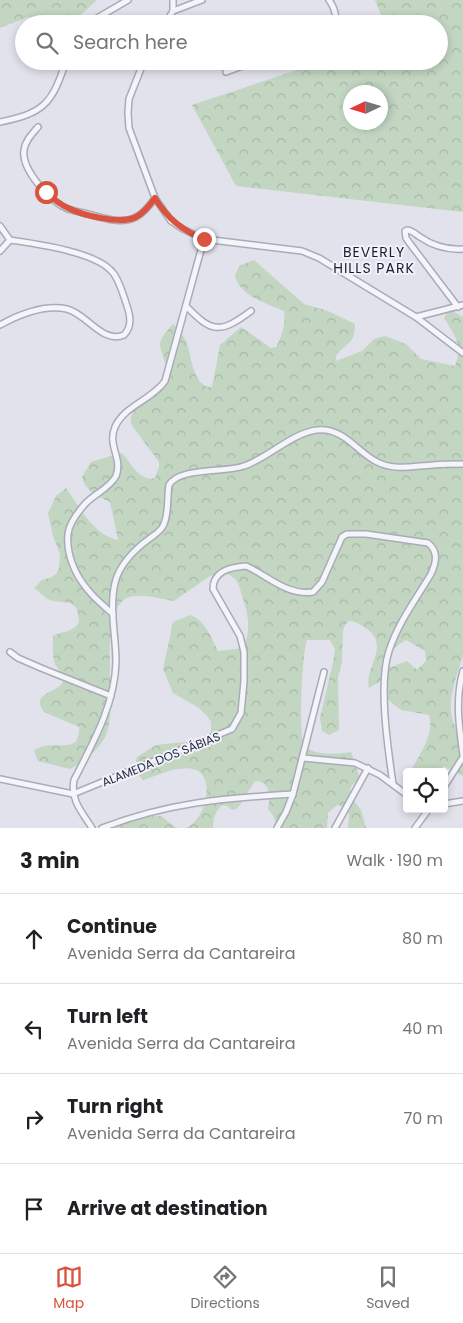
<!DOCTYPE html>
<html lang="en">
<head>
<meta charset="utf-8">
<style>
	body { margin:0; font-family:Poppins,sans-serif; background:#f2f2f2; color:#202124 }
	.controls { position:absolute; right:15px; bottom:15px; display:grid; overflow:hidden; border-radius:5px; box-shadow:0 2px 8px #0003 }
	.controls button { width:45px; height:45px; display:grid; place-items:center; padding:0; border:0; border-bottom:1px solid #e0e0e0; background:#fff; color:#202124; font:25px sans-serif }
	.compass { position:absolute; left:343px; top:85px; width:45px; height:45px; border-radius:50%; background:#fff; box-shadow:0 2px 8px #0003; rotate:266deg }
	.stop { position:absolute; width:15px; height:15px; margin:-11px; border:4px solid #d9533e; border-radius:50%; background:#fff }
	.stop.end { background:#d9533e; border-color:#fff; box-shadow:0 1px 5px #0008 }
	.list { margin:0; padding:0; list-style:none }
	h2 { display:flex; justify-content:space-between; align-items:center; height:65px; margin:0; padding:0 20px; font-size:21px }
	h2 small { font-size:16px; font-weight:400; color:#757577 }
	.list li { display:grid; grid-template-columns:32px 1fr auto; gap:15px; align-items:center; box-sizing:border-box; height:90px; padding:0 20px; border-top:1px solid #e0e0e0 }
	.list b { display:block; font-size:19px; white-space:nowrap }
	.list p { margin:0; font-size:16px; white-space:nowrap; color:#757577 }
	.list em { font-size:16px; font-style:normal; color:#757577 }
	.icon { flex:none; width:28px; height:28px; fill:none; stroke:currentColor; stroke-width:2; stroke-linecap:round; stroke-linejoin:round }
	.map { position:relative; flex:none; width:463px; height:828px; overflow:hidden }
	.search { position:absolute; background:#fff; box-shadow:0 2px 8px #0003; left:15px; right:15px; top:15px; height:55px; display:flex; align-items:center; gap:12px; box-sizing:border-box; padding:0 18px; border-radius:28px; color:#757577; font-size:19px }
	.sheet { height:425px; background:#fff }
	nav { display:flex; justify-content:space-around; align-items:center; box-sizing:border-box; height:70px; border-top:1px solid #e0e0e0; background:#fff; font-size:14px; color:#757577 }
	nav a { display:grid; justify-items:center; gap:2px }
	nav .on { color:#d9533e }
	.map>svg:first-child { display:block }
</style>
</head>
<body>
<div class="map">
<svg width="463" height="828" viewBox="0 0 463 828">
	<defs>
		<pattern id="forest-crowns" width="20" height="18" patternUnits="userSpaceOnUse" patternTransform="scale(1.25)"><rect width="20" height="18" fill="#c2d6c2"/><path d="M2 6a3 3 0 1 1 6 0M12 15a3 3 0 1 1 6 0" fill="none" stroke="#a7b8a8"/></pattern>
	</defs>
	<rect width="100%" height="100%" fill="#e1e2eb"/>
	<g fill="url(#forest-crowns)" fill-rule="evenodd">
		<polygon points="0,0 97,0 72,23 28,17 0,28"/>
		<path d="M 375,0 L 463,0 L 463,212 L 236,186 L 192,105 L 324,61 L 439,61 L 439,24 L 385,24 ZM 380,92 L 380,122 L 350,122 L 350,92 Z"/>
		<path d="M 254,260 L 304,304 L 328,311 L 355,324 C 355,345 347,341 336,356 L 336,361 L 362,351 L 374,339 L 385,336 L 406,344 L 421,359 L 455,366 C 463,346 455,335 444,318 L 449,309 L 463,317 L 463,656 C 455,681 440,715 463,736 L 463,776 L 444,766 L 438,772 L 410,772 C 419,755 435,735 429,715 L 401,710 L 383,696 L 389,668 L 407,661 L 416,669 L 418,669 L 426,661 L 425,651 L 406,640 C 389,649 383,663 381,681 L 369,688 C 363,670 391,646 367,629 C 361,625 356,621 349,621 L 345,625 L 343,631 L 342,662 L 338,677 L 339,730 L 329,735 L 322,731 L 320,718 L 334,658 L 335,649 L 330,640 L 307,640 C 302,652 299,729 303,741 C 303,744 305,746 306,748 C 320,756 336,754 351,752 L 360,778 L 352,785 L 350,790 L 350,796 L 361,810 L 366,828 L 348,828 L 349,814 L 342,806 L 337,805 L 328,813 L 327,828 L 273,828 C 278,821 273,815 268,809 C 270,797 271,781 255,781 L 237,809 L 232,810 L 227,806 L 222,805 C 215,812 213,819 213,828 L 185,828 C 205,822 216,778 196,770 C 180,764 158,776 143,780 C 135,772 134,768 137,757 L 156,745 L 204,740 L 211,732 L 211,722 L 208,717 L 199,708 L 173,693 L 163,669 L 173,622 L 191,615 C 206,622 211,637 218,651 L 243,648 C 252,629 248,613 241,593 C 240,588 239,583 235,579 C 232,576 228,574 225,572 L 210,576 L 174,601 C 161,599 142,593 129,597 C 96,609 118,703 107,732 C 102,748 84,762 70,769 L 38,761 L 34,751 C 47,740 63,750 76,742 L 79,733 L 79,727 L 44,712 C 29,692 60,693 63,681 C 65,673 58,671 55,664 C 52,657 53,644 53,636 C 60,632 72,632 77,625 C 80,622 79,618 78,614 C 76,598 61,604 50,600 C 44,598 39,591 34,588 L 42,580 L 52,577 L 56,574 L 59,568 L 60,554 L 53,536 L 48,513 L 56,496 L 66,488 C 80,507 93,535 118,540 L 110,502 C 99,497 84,490 82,477 L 91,462 L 122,453 C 130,462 141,483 155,478 L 159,467 L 159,462 L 133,427 C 124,412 145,403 153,393 C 159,386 163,376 167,368 C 159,344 155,344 173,324 C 178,330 185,337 187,343 C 191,356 194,389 212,387 L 220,345 L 241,327 L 271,348 L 276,347 C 282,336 286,324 284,311 C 266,303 240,296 235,276 L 239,266 Z"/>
		<polygon points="161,816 175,827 179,828 116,828 123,817"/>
	</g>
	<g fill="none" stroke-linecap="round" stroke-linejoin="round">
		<defs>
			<g id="minor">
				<path d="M 329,0 C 334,7 337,15 335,24"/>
				<polyline points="173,11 202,0"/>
				<polyline points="87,24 128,0"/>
				<polyline points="165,24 173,11 173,0"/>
				<polyline points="144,61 129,99 128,113 129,128 155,198 171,221 183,229 204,239 302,251 319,258 416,317 463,353"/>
				<polyline points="226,72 256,61"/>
				<path d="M 0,122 C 44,113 52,104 66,61"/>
				<path d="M 38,127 C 32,134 25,141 24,150 C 21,170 51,202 68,209 C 77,212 86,213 95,216 C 108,219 123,224 136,217 C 144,213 150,205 155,198"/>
				<path d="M 0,226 L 10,240 C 37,244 99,252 114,274 C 120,283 123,294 126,303 C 130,314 133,326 124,335 C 102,344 87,314 67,309 C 44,304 20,314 0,325"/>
				<polyline points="0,251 10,240"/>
				<path d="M 186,306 C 212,333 220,334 251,311"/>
				<path d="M 458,307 L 411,245 L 406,238 L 405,231 L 407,230 C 412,230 415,234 420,237 C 433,246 447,250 463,249"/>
				<polyline points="416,317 463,305"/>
				<path d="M 113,614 C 104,606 95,599 88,590 C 75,575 66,554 68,534 C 69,523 78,512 85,504 C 94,494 110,488 116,476 C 123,458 107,446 115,427 C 125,405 152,400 165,381 L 204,239"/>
				<polyline points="10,652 18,658 41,668 111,696"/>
				<path d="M 463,671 C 455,699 459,726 463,755"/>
				<polyline points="303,758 355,763 380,775 407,795"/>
				<path d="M 0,779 L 73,794 L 232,729 L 241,713 L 244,681 L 244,652 L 240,636 L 213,589 C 213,571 230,567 246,566 C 267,575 287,596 313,592 L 322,582 L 342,537 L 347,534 L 366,534 L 428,543 C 439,552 436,563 431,574 C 416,599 398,623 389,651 C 378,684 388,749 393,784"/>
				<polyline points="444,787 463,757"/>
				<polyline points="444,804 463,801"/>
				<path d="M 92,828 C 82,812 70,800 74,780 C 93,743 115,704 116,662 C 116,636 109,609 115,583 C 119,565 135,549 149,539 C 154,535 160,532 163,526 C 169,516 167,497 169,485 C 179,467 225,473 244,466 C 269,458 299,426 326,430 C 347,433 359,453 377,462 C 395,471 414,466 433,465 C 443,464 453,464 463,464"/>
				<path d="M 102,828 C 167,803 223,798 293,794"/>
				<polyline points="277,828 286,812 293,794 324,672"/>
				<polyline points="335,828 368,768"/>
				<polyline points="415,828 429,809"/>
			</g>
		</defs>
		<use href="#minor" stroke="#aaabb9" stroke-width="8"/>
		<use href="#minor" stroke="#f4f5f9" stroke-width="5"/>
	</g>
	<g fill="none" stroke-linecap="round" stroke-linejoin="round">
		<path stroke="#d9533e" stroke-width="6" d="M 46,192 C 53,199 59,204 68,208 C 82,215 121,225 136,217 C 144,213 150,205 155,198 C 167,218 182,231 204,239"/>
	</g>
	<g text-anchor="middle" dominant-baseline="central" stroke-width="4" stroke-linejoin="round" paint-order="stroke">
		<g font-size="12" fill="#282a44" stroke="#f1f2f8">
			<text transform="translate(161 759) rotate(-22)">ALAMEDA DOS SÁBIAS</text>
		</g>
		<g font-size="14" letter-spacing="1" fill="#1a1c35" stroke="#f1f2f8">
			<text x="374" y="252">BEVERLY<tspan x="374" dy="16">HILLS PARK</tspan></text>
		</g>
	</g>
</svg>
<div class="controls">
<button><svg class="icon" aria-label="locate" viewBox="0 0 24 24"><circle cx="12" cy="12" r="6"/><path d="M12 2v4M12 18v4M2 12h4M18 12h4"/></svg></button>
</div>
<svg class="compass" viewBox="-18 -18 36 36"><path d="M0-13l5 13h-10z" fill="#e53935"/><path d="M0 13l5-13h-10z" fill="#757577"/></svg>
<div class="stop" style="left:46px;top:192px"></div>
<div class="stop end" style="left:204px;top:239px"></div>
<div class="search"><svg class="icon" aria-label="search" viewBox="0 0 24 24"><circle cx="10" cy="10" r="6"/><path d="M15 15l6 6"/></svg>Search here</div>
</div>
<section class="sheet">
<h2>3 min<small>Walk · 190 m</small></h2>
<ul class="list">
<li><svg class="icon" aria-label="ahead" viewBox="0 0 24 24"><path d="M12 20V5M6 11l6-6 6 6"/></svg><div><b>Continue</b><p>Avenida Serra da Cantareira</p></div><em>80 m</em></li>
<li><svg class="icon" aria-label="left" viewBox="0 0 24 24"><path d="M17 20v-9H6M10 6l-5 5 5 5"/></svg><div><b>Turn left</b><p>Avenida Serra da Cantareira</p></div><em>40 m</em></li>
<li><svg class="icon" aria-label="right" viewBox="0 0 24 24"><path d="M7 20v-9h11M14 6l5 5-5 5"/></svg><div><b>Turn right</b><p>Avenida Serra da Cantareira</p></div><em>70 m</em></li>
<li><svg class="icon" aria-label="arrive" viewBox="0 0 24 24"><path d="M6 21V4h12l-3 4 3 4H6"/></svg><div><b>Arrive at destination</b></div></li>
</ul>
</section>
<nav>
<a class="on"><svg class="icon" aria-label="map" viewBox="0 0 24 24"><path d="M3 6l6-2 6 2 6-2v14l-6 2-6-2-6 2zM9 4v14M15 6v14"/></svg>Map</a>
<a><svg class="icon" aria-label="directions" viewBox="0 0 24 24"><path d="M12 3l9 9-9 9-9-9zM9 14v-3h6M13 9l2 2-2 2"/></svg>Directions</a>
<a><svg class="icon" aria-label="saved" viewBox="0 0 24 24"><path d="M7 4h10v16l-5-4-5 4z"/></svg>Saved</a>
</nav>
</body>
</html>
